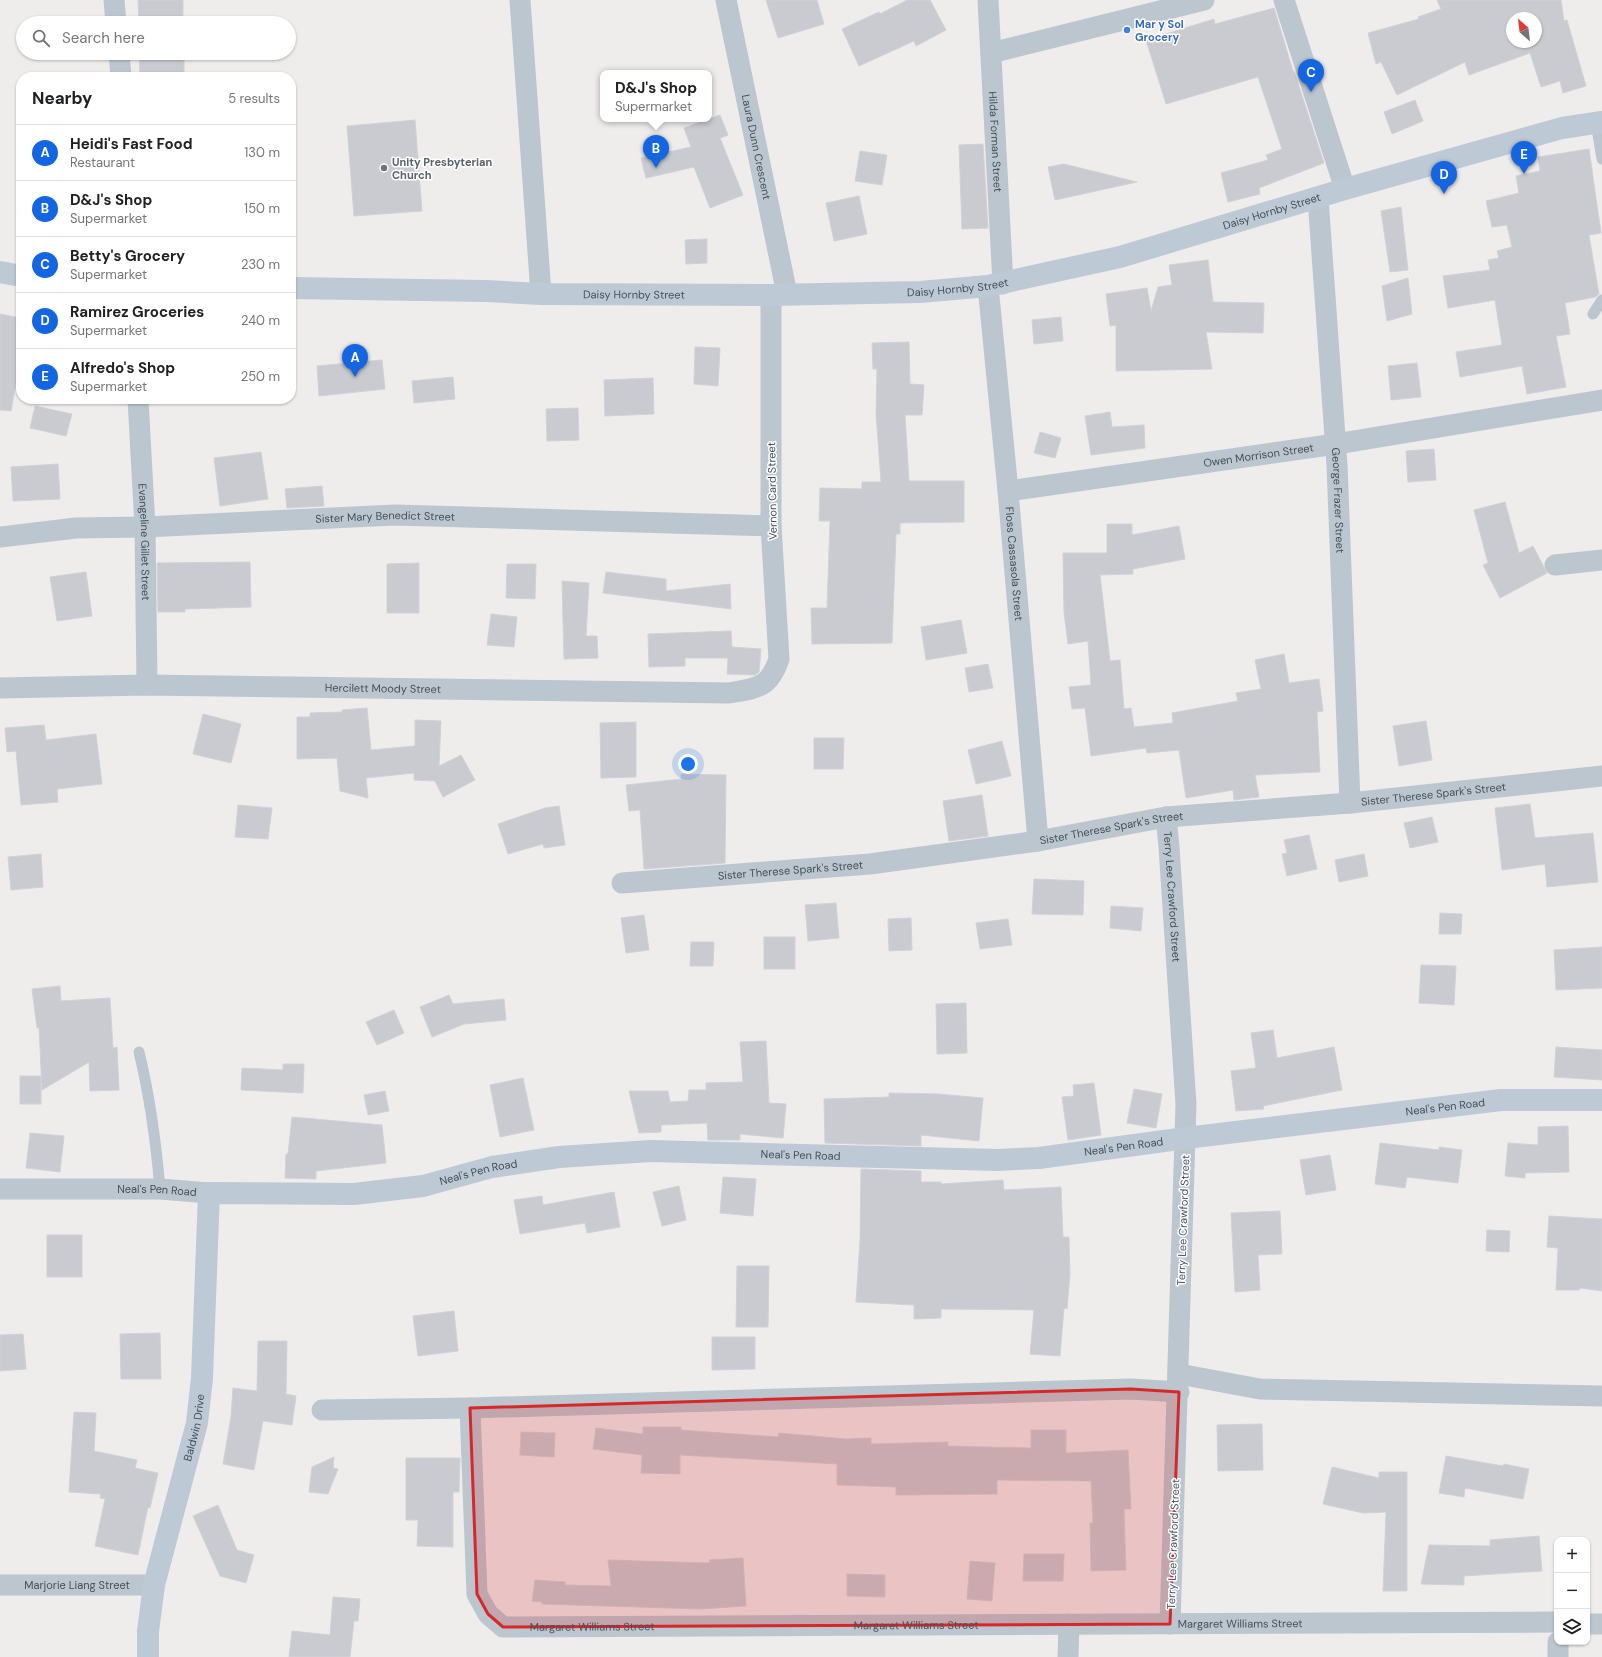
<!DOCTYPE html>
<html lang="en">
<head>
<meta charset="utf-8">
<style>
	body { margin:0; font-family:"DM Sans",sans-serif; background:#f2f2f2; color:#202124 }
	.controls { position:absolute; right:12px; bottom:12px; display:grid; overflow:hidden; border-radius:8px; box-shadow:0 1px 3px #0004 }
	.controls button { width:36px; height:36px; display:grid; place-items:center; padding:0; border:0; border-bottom:1px solid #e0e0e0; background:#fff; color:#202124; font:20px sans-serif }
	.compass { position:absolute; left:1506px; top:12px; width:36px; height:36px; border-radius:50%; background:#fff; box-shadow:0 1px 3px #0004; rotate:332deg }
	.you { position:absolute; left:688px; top:764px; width:14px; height:14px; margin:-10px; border:3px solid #fff; border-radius:50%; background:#1a73e8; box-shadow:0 0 0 6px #1a73e833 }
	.badge { display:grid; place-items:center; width:26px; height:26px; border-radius:50%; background:#1365e2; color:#fff; font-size:13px; font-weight:700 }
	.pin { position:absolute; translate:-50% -33px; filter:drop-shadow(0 1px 2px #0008) }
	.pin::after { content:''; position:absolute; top:21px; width:14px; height:12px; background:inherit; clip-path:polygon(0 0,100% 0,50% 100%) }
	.popup { position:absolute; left:600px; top:70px; width:112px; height:52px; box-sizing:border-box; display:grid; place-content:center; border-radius:8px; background:#fff; filter:drop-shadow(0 1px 3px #0005); font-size:13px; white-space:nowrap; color:#757577 }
	.popup b { font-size:15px; color:#202124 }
	.popup::after { content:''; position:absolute; left:50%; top:100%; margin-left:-8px; border:8px solid transparent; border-top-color:#fff }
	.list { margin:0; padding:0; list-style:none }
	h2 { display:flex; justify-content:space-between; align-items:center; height:52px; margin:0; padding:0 16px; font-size:17px }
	h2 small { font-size:13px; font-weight:400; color:#757577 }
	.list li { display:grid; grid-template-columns:26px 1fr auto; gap:12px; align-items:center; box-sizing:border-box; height:56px; padding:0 16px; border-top:1px solid #e0e0e0 }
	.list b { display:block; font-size:15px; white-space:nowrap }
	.list p { margin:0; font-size:13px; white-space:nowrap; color:#757577 }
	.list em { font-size:13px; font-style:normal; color:#757577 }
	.icon { flex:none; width:22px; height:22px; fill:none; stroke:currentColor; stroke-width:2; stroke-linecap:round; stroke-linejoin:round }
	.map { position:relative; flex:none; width:1602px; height:1657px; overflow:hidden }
	.search { position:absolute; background:#fff; box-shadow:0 1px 3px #0004; left:16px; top:16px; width:280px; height:44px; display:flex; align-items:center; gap:10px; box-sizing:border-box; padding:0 14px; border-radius:22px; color:#757577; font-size:15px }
	.panel { position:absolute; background:#fff; box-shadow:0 1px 3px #0004; left:16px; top:72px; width:280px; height:332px; border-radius:16px }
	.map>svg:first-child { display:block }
</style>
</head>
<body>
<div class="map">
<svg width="1602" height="1657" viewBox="0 0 1602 1657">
	<rect width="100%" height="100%" fill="#efecec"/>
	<g fill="#c9cbd1" stroke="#d0d2d8" fill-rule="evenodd">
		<polygon points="138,0 183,0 183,23 139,23"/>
		<polygon points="766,0 817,0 824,24 778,38"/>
		<polygon points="907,0 930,0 946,30 916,46 914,41 859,66 842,29 879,12 880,14"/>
		<path d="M 1437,0 L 1561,0 L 1564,21 L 1567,20 L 1586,86 L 1563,93 L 1560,81 L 1541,87 L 1530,53 L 1469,75 L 1465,62 L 1397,95 L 1381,62 L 1376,64 L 1368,33 L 1419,19 L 1418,17 L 1441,9 ZM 1512,18 L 1536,18 L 1536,42 L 1512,42 Z"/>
		<polygon points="1274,8 1293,71 1294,71 1324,163 1259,188 1260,194 1228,202 1221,173 1268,160 1266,155 1282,149 1258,77 1166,104 1146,40 1214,19 1215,24"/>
		<polygon points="57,53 84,53 84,57 57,58"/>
		<polygon points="139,53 184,53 184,77 140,77"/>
		<polygon points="1415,100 1423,121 1392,134 1384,112"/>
		<polygon points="720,115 728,135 720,138 743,195 710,208 694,167 646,178 641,158 691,147 684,128"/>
		<polygon points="415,120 422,211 354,216 347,126"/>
		<polygon points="983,144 988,228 962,229 959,145"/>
		<polygon points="1589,149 1601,233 1589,235 1599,294 1595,297 1565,303 1570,334 1556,336 1566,387 1527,394 1522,366 1460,377 1456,352 1502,345 1495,300 1448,308 1443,276 1490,270 1488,260 1499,258 1497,251 1512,247 1507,225 1492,227 1486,201 1519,193 1516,176 1540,171 1538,157"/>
		<polygon points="860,151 887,155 882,185 855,181"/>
		<polygon points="1064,164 1137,182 1055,200 1048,167"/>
		<polygon points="859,196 867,234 834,241 826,203"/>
		<polygon points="1401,207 1408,270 1390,272 1381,211"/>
		<polygon points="707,239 707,263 686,264 685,240"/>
		<polygon points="1208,260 1213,302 1264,303 1263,333 1206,332 1212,369 1116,371 1116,325 1110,326 1106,294 1147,288 1151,311 1158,287 1172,285 1169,265"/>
		<polygon points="1408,278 1412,314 1387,321 1382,286"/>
		<polygon points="0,314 21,318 21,357 11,411 0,410"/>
		<polygon points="1061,317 1063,341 1034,344 1032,320"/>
		<polygon points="909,342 910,384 924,385 922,415 905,415 909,481 964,481 964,522 900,523 900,534 896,534 892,643 812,644 811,608 827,608 830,521 819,521 820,488 862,489 862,482 881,482 876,414 877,369 873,369 872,343"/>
		<polygon points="695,347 720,348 718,386 694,384"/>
		<polygon points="382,360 385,389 319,396 317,366"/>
		<polygon points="1417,363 1421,397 1391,400 1388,366"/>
		<polygon points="453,377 455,399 414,403 412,381"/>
		<polygon points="653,378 654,414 605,416 604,380"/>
		<polygon points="35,406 72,414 66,436 30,428"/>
		<polygon points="578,408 579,440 547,441 546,409"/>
		<polygon points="1110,412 1112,427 1144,425 1145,448 1091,455 1085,416"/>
		<polygon points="1040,432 1061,438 1055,458 1034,453"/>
		<polygon points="1434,449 1436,480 1408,482 1406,451"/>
		<polygon points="261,452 268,499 220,506 214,458"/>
		<polygon points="58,464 60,499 13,501 11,467"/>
		<polygon points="322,486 324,506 287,508 285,489"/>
		<polygon points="1505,502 1519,553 1533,546 1547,573 1500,598 1483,565 1488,563 1474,510"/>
		<polygon points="1107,524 1132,524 1132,535 1179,526 1185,559 1133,569 1133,574 1100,575 1110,661 1120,660 1124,709 1131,708 1134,727 1173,723 1172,713 1238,701 1236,693 1261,689 1255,660 1284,654 1289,683 1319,679 1323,711 1317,712 1320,772 1255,775 1259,797 1234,800 1233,790 1186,798 1179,750 1147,753 1146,748 1091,756 1085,708 1072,709 1069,687 1091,685 1088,641 1068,644 1064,612 1063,553 1107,553"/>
		<polygon points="250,562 251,607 185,609 185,612 158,612 157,563"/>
		<polygon points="419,563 419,613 387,613 387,564"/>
		<polygon points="507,564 536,564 535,599 506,598"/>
		<polygon points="86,572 92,616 57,621 50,577"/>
		<polygon points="606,572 666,579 666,591 730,584 731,609 603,593"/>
		<polygon points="562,581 589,583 586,636 597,636 598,658 564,659"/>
		<polygon points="491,614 517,617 514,647 487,645"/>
		<polygon points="961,620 967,653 926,660 921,627"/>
		<polygon points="731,631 732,647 761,649 759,672 755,675 727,674 728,658 685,658 685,666 649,667 648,634"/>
		<polygon points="988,664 993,688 969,692 965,668"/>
		<polygon points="367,708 371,750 415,746 415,720 441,721 439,766 461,755 475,780 443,797 435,781 414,780 414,773 366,778 368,798 340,791 337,758 297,759 297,717 310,717 310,713 342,712 342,710"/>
		<polygon points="203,714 241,724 231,763 193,754"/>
		<polygon points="1426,721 1432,760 1399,766 1393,726"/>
		<polygon points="636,722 636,777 601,778 600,723"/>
		<polygon points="44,725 46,740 96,734 102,784 57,789 58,802 21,805 16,751 7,752 5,728"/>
		<polygon points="814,738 844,738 843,769 814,769"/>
		<polygon points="1002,741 1011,776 976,784 968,750"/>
		<polygon points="681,774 726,775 725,863 644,869 640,810 629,811 626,785 681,779"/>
		<polygon points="982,795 988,836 949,841 943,801"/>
		<polygon points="1530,804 1535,838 1593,833 1598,882 1547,887 1545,864 1502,870 1495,808"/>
		<polygon points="238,805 272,808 268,839 235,837"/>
		<polygon points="559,806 565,845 544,848 543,844 508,854 498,824 545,808"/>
		<polygon points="1432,817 1438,842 1410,848 1404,823"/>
		<polygon points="1309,835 1317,869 1287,876 1282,854 1287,853 1284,840"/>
		<polygon points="41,854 43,887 11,890 8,857"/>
		<polygon points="1364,854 1368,876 1339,882 1335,860"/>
		<polygon points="1034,879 1084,881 1083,915 1032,914"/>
		<polygon points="836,903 839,938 808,941 805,905"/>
		<polygon points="1111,906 1143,908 1141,931 1110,928"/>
		<polygon points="1440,913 1462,914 1461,934 1439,934"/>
		<polygon points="644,915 649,950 626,953 621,918"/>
		<polygon points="911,918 912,950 889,951 888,919"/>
		<polygon points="1008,919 1012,945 980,949 976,923"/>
		<rect x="764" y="937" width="31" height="32"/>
		<polygon points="691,942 714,942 713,966 690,966"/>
		<polygon points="1602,947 1602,988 1556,990 1554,950"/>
		<polygon points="1421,965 1456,966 1454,1005 1419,1003"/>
		<polygon points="60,986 61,1001 110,998 113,1048 117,1047 119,1090 90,1091 89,1062 42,1090 39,1027 37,1028 32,989"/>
		<polygon points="449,995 453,1004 504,999 506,1020 464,1024 432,1037 420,1007"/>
		<polygon points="966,1003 967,1053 937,1054 936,1004"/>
		<polygon points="394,1010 404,1033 377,1045 366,1022"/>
		<polygon points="1273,1030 1277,1058 1334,1047 1342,1090 1263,1106 1264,1109 1236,1111 1231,1071 1256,1068 1251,1033"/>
		<polygon points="766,1041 769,1103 786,1104 783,1138 740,1134 740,1140 708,1140 707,1123 661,1125 661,1132 639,1133 629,1091 668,1091 670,1102 688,1101 689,1090 706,1090 706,1083 743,1082 740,1042"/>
		<polygon points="1556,1047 1602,1050 1602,1080 1554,1077"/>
		<polygon points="283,1064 304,1064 303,1093 241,1090 242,1068 283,1070"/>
		<rect x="20" y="1076" width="21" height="28"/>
		<polygon points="523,1078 534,1130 500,1137 490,1085"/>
		<polygon points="1094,1083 1101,1135 1068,1140 1062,1097 1074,1096 1073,1085"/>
		<polygon points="1134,1089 1162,1094 1156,1128 1127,1123"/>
		<polygon points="385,1091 389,1111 368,1115 364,1095"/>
		<polygon points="889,1093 938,1094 983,1098 979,1141 921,1135 921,1146 825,1143 824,1099 889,1097"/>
		<polygon points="292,1117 382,1125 386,1163 316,1171 316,1179 285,1178 286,1154 288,1154"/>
		<polygon points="1568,1126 1569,1172 1525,1173 1525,1178 1505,1176 1508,1143 1538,1145 1538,1127"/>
		<polygon points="30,1133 64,1136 60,1172 26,1168"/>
		<polygon points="1380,1143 1439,1150 1439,1147 1462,1150 1458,1183 1407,1177 1405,1188 1375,1184"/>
		<polygon points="1330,1155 1336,1190 1306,1195 1300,1160"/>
		<polygon points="861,1169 921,1171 921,1182 941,1182 941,1184 1003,1180 1004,1190 1061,1187 1063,1237 1069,1237 1070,1274 1067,1309 1064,1308 1060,1356 1030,1354 1034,1310 941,1309 941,1318 914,1319 914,1305 856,1302 860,1240"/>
		<polygon points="723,1177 756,1179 753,1216 720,1213"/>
		<polygon points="679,1186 686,1220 662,1226 653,1192"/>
		<polygon points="614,1192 620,1227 587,1233 585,1223 520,1234 514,1200 542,1196 543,1205"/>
		<polygon points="1280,1211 1282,1254 1258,1255 1260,1290 1235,1292 1231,1213"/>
		<polygon points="1549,1216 1602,1219 1602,1291 1580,1288 1579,1290 1556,1290 1558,1248 1547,1247"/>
		<polygon points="1487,1230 1510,1231 1509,1252 1486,1251"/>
		<rect x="47" y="1235" width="35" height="42"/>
		<polygon points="737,1266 769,1266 768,1327 736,1327"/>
		<polygon points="454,1311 458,1351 418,1356 413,1316"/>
		<polygon points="160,1333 161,1379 121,1379 120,1334"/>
		<polygon points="23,1334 26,1369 0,1371 0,1335"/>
		<polygon points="712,1337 755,1337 755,1369 712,1370"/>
		<polygon points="258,1341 287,1341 286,1394 296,1396 292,1425 263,1421 254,1470 223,1464 231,1417 233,1388 257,1391"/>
		<polygon points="74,1412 96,1413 94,1451 137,1460 135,1468 158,1473 150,1508 148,1507 138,1555 95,1546 105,1499 100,1498 101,1494 69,1492"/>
		<polygon points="1262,1424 1263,1470 1218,1471 1217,1425"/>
		<polygon points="643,1427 681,1427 681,1430 778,1437 779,1433 846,1439 871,1438 871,1444 948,1442 948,1446 1031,1448 1031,1430 1066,1430 1066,1453 1128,1450 1131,1509 1124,1509 1126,1570 1091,1571 1090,1523 1093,1523 1091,1481 997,1480 997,1494 896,1495 896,1487 837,1485 837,1464 680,1455 680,1474 641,1473 642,1455 593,1449 596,1428 643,1434"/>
		<polygon points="521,1432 555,1433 554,1457 520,1455"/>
		<polygon points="1446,1456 1503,1466 1504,1464 1529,1469 1523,1499 1465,1488 1464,1497 1439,1493"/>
		<polygon points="334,1457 333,1468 338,1469 328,1494 309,1492 312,1467"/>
		<polygon points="406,1458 460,1458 459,1492 453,1492 453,1547 417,1546 418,1520 406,1520"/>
		<polygon points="1332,1467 1379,1478 1379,1472 1407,1472 1407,1591 1383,1591 1386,1512 1363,1513 1323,1504"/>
		<polygon points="218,1505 237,1550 254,1555 246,1583 220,1576 193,1516"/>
		<polygon points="1539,1536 1542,1571 1464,1576 1464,1585 1421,1584 1429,1545 1490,1546 1490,1540"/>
		<polygon points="1024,1554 1064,1554 1063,1581 1023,1581"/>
		<polygon points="743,1558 746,1606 700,1609 542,1604 542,1602 532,1601 535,1580 565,1582 565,1585 611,1586 608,1560 710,1563 709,1560"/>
		<polygon points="970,1561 995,1563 992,1601 967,1599"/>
		<polygon points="847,1574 885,1575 885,1597 847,1596"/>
		<polygon points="333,1597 360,1599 358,1621 354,1621 350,1657 289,1657 292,1631 330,1635"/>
	</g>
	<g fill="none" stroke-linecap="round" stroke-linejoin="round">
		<g stroke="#bcc6cf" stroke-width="11">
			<polyline points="1596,122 1602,159"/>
			<polyline points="1593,314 1602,300"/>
			<path d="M 139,1052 C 150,1097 156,1142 160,1189"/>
		</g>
		<g stroke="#bcc6cf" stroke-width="21">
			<polyline points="114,0 116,23"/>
			<polyline points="520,0 541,294"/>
			<path id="s1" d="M 726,0 L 787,294"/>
			<path id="s2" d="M 988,0 L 1003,284"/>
			<polyline points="1284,0 1345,189"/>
			<polyline points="119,53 121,77"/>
			<polyline points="991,53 1204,0"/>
			<path id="s3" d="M 1318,198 L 1337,465 L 1350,803"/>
			<path id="s4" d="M 988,286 L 1008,491 L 1038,841"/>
			<path id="s5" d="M 138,399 L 145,527 L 147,685"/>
			<path id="s6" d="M 1008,491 L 1336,444 L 1602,400"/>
			<path id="s7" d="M 0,537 L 76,528 L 145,527 L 395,515 L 771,526"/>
			<polyline points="1555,565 1602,560"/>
			<path id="s8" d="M 0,688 L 147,685 L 729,693 C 758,688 769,688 779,659 L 771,526 L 771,295"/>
			<path id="s9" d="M 1166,817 L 1169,847 L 1186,1104 L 1170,1624"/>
			<path id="s10" d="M 622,883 L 870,864 L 1038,841 L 1166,817 L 1350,803 L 1602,776"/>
			<path id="s11" d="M 0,1189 L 160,1189 L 209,1193"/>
			<polyline points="1179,1374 1260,1389 1602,1396"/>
			<path id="s12" d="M 470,1408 L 477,1594 L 488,1614 L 503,1627 L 1557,1622"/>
			<polyline points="322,1410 470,1408 1131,1389 1179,1392"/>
			<path id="s13" d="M 0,1585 L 154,1585"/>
			<polyline points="1587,1624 1602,1624"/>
			<polyline points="1558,1642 1558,1657"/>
			<polyline points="1068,1657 1069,1624"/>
		</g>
		<g stroke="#bec9d6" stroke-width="22">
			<polyline points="0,272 21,276"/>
			<path id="s14" d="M 291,288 L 486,291 L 541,294 L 771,295 L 920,292 L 988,286 L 1120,257 L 1345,189 L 1562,128 L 1602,122"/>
			<path id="s15" d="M 148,1657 L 148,1631 L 154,1585 L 197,1423 L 202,1378 L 209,1193 L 354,1194 L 423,1186 L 492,1167 L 559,1157 L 651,1151 L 997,1160 L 1039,1158 L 1186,1138 L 1501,1100 L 1602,1100"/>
		</g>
	</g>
	<path fill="#d62828" fill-opacity="0.2" stroke="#d62828" stroke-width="3" stroke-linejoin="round" d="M 1131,1389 L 1179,1392 L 1170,1624 L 503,1627 L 488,1614 L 477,1594 L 470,1408 Z"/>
	<circle fill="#3f7fe0" stroke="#fff" stroke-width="1.5" cx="1127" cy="30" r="4"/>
	<circle fill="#6b7280" stroke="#fff" stroke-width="1.5" cx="384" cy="168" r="4"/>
	<g text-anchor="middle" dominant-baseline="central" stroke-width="3" stroke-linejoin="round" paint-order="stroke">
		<g font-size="11" font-weight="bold" fill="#366cbe" stroke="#fff" text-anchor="start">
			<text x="1135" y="24">Mar y Sol<tspan x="1135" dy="13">Grocery</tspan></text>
		</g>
		<g font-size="11" fill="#444f5a" stroke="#fff">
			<text stroke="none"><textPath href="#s2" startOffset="142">Hilda Forman Street</textPath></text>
			<text stroke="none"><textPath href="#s1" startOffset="150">Laura Dunn Crescent</textPath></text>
			<text stroke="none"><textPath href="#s14" startOffset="991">Daisy Hornby Street</textPath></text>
			<text stroke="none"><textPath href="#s14" startOffset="667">Daisy Hornby Street</textPath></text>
			<text stroke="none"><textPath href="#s14" startOffset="343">Daisy Hornby Street</textPath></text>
			<text stroke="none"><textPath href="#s6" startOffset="253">Owen Morrison Street</textPath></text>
			<text transform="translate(772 491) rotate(-91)">Vernon Card Street</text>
			<text stroke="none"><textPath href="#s3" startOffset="303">George Frazer Street</textPath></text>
			<text stroke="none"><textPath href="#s7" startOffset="386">Sister Mary Benedict Street</textPath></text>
			<text stroke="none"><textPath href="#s5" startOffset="143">Evangeline Gillet Street</textPath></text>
			<text stroke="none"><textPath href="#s4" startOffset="279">Floss Cassasola Street</textPath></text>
			<text stroke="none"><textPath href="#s8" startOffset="383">Hercilett Moody Street</textPath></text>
			<text stroke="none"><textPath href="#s10" startOffset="817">Sister Therese Spark's Street</textPath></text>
			<text stroke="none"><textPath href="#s10" startOffset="493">Sister Therese Spark's Street</textPath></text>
			<text stroke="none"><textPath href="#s10" startOffset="169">Sister Therese Spark's Street</textPath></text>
			<text stroke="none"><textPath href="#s9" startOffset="80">Terry Lee Crawford Street</textPath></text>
			<text stroke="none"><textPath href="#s15" startOffset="1714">Neal's Pen Road</textPath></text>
			<text stroke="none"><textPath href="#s15" startOffset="1390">Neal's Pen Road</textPath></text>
			<text stroke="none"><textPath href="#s15" startOffset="1066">Neal's Pen Road</textPath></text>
			<text stroke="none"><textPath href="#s15" startOffset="742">Neal's Pen Road</textPath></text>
			<text stroke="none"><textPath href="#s11" startOffset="157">Neal's Pen Road</textPath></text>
			<text transform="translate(1183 1220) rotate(-88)">Terry Lee Crawford Street</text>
			<text stroke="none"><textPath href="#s15" startOffset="235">Baldwin Drive</textPath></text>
			<text transform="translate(1173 1544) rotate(-88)">Terry Lee Crawford Street</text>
			<text stroke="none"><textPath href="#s13" startOffset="77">Marjorie Liang Street</textPath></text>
			<text stroke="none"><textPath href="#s12" startOffset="966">Margaret Williams Street</textPath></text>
			<text stroke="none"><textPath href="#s12" startOffset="642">Margaret Williams Street</textPath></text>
			<text stroke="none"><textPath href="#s12" startOffset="318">Margaret Williams Street</textPath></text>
		</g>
		<g font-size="11" font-weight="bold" fill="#5b616d" stroke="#fff" text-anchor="start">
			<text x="392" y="162">Unity Presbyterian<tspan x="392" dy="13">Church</tspan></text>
		</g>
	</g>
</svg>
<div class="controls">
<button>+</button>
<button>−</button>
<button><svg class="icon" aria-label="layers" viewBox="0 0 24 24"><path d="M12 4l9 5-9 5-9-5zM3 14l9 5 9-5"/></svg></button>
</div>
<svg class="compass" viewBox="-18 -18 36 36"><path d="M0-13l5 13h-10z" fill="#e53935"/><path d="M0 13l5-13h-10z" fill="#757577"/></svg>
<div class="you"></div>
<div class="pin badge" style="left:355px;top:377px">A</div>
<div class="pin badge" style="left:656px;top:168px">B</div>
<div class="popup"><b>D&amp;J's Shop</b>Supermarket</div>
<div class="pin badge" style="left:1311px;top:92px">C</div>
<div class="pin badge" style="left:1444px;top:194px">D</div>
<div class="pin badge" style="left:1524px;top:174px">E</div>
<div class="search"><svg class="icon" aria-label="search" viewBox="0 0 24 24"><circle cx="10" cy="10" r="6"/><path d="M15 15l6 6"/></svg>Search here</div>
<section class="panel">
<h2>Nearby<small>5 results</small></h2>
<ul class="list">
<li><span class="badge">A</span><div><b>Heidi's Fast Food</b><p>Restaurant</p></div><em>130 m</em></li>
<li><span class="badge">B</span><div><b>D&amp;J's Shop</b><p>Supermarket</p></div><em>150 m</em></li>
<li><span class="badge">C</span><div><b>Betty's Grocery</b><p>Supermarket</p></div><em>230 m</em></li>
<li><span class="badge">D</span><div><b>Ramirez Groceries</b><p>Supermarket</p></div><em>240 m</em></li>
<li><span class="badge">E</span><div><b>Alfredo's Shop</b><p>Supermarket</p></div><em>250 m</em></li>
</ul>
</section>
</div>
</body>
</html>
